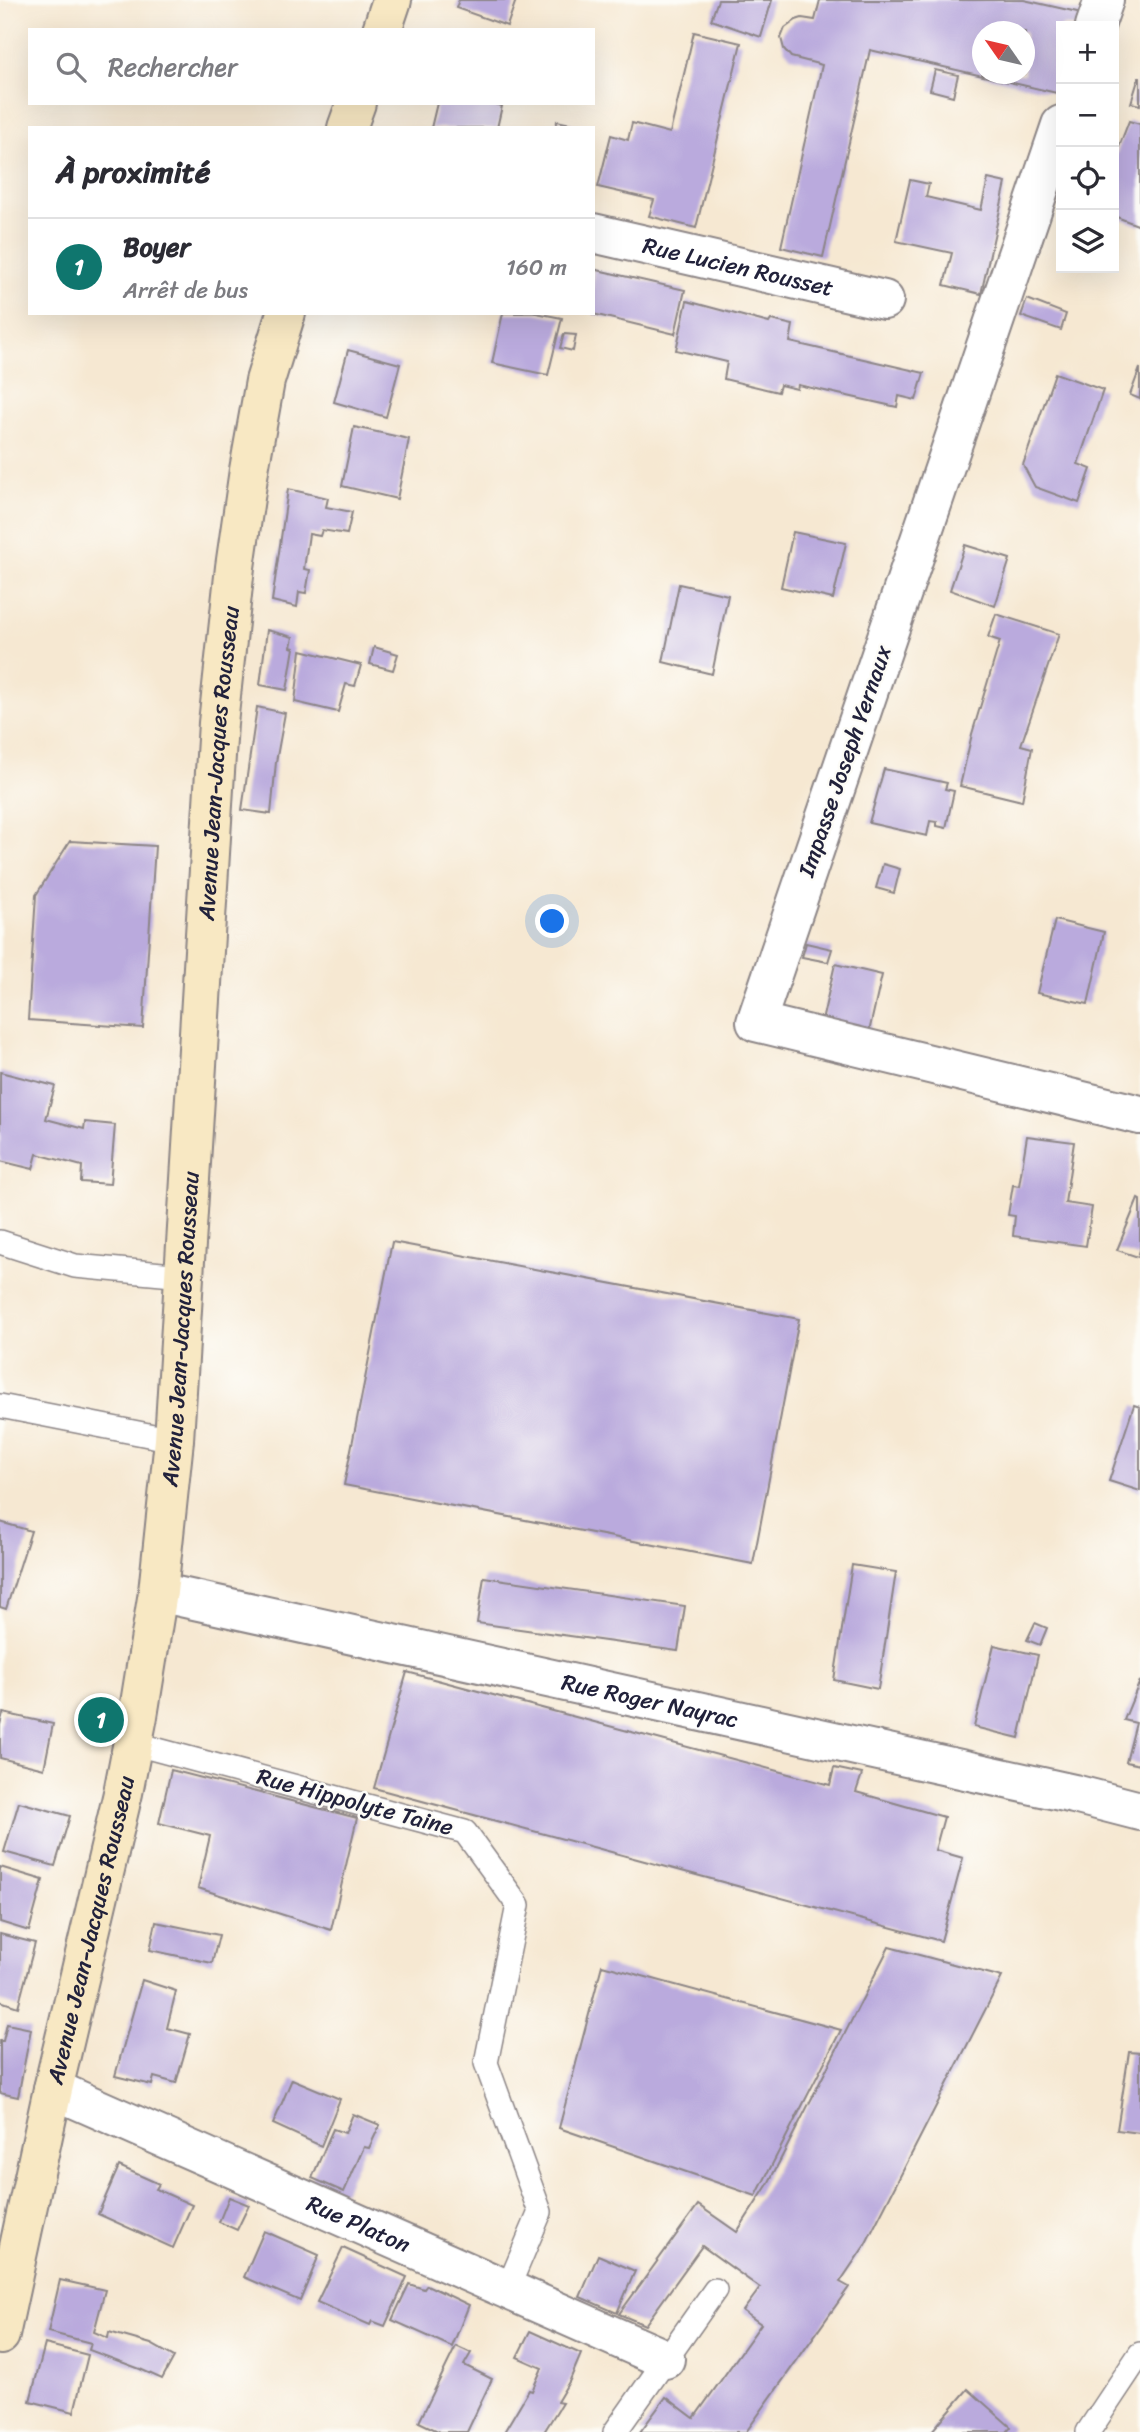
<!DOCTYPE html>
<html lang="fr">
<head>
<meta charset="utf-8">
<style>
	body { margin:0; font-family:Sriracha,sans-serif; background:#f2f2f3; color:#2b2b33 }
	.controls { position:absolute; right:21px; top:21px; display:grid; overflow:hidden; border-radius:0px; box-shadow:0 7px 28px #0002 }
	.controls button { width:63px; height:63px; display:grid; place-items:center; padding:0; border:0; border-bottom:2px solid #e1e1e2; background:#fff; color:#2b2b33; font:35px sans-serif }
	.compass { position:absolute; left:972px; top:21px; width:63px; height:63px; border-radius:50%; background:#fff; box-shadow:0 7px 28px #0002; rotate:304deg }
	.you { position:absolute; left:553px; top:922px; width:24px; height:24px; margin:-18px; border:5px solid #fff; border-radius:50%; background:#1a73e8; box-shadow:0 0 0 10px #1a73e833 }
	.badge { display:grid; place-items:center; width:46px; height:46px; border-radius:50%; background:#0f766e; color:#fff; font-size:23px; font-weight:700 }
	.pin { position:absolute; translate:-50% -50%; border:4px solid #fff; box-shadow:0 2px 7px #0006 }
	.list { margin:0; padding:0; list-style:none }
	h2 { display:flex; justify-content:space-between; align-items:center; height:91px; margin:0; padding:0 28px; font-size:30px }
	h2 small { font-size:23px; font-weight:400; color:#7c7c81 }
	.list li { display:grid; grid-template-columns:46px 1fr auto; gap:21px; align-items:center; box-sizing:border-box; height:98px; padding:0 28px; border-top:2px solid #e1e1e2 }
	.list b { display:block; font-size:26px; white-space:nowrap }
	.list p { margin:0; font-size:23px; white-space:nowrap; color:#7c7c81 }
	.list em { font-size:23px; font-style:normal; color:#7c7c81 }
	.icon { flex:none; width:38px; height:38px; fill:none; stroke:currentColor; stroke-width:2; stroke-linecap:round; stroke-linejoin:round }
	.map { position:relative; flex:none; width:1140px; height:2432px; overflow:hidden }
	.search { position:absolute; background:#fff; box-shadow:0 7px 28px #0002; left:28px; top:28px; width:567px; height:77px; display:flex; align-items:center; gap:18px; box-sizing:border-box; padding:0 24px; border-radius:0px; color:#7c7c81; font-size:26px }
	.panel { position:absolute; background:#fff; box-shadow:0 7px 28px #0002; left:28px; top:126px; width:567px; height:189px; border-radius:0px }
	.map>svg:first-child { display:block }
</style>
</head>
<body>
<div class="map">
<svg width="1140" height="2432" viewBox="0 0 1140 2432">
	<rect width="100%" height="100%" fill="#fdfcf7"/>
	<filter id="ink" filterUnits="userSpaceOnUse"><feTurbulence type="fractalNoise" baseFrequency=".0143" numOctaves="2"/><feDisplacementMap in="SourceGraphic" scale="14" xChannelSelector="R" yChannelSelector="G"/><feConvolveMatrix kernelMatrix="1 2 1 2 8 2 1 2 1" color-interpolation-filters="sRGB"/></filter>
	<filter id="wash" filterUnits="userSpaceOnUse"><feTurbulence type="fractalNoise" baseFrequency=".00686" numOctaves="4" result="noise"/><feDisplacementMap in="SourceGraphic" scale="28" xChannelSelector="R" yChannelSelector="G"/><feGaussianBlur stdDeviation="1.57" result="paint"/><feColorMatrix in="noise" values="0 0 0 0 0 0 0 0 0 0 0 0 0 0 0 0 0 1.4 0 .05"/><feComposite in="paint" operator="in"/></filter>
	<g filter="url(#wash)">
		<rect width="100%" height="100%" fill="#f6e8d2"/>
		<g id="blocks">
			<g fill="#baaadd" fill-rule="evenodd">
				<polygon points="459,0 516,0 507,26 456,8"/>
				<polygon points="718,0 772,0 761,37 711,20"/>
				<path d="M 820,0 L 1024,0 L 1095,16 L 1091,26 L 1061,26 L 1061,94 L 870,50 L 823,257 L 781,247 L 822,65 L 791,57 L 784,49 L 781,38 L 785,28 L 796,20 L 802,18 L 815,20 ZM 982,32 L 1025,32 L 1024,74 L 982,74 Z"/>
				<polygon points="694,32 741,43 696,228 649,216 654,200 598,187 611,135 628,140 632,123 670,133"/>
				<polygon points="935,70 958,75 953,96 930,90"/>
				<polygon points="1139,77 1140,77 1140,105 1131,103"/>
				<polygon points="437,103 491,103 502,106 497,128 431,128"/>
				<polygon points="557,121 575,125 574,128 556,128"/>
				<polygon points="1129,121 1140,124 1140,226 1114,216 1114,160"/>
				<polygon points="988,179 1006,183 981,294 944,285 952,253 896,241 910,180 929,184 926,197 981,210"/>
				<polygon points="593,269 685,290 675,334 593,314"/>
				<polygon points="1027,299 1066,314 1061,330 1021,316"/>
				<polygon points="687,301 769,323 771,320 793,325 790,342 924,373 916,400 899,396 897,407 798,385 797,389 780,385 778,392 724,379 727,362 676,350"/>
				<polygon points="503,313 536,313 562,318 548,375 492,363"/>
				<polygon points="564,334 576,335 573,351 560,348"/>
				<polygon points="348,350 400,364 386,417 334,402"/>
				<polygon points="1140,368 1140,399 1130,395"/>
				<polygon points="1055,373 1103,390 1078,464 1091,469 1079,503 1035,487 1023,465"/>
				<polygon points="354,427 409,439 397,499 342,486"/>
				<polygon points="288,489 328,498 326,507 352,512 347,534 322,530 320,536 309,534 304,569 310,570 306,593 299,592 297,607 272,601"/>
				<polygon points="793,532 846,543 833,599 781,587"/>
				<polygon points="965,545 1010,559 995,606 950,590"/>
				<polygon points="679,584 728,595 712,674 663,662"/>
				<polygon points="996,614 1059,634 1021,745 1032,748 1022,801 960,786 972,734 1000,641 988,637"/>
				<polygon points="267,630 293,637 291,647 294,648 287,690 260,685"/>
				<polygon points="374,647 398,654 393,670 370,664"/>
				<polygon points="301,650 361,665 355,686 346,684 338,712 295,702"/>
				<polygon points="257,707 285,713 276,762 271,814 242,810"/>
				<polygon points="884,769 947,783 945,789 954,791 946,828 937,826 937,822 930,821 927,836 869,823"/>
				<polygon points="70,841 155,846 143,1028 28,1020 36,895"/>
				<polygon points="883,864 900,869 894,893 876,888"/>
				<polygon points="1055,920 1104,932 1088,1004 1037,993"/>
				<polygon points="806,943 832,949 828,962 802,957"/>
				<polygon points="835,964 882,975 869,1032 822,1021"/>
				<polygon points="0,1072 55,1086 46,1119 84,1129 85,1122 115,1125 110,1184 81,1182 82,1166 37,1154 33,1169 0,1161"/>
				<polygon points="1027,1136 1074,1142 1065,1203 1092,1207 1086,1246 1013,1236 1015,1216 1008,1215 1013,1185 1019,1186"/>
				<polygon points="1138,1199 1140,1200 1140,1250 1138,1257 1117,1250"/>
				<polygon points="392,1242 799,1319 753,1564 344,1485"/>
				<polygon points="1134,1405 1140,1407 1140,1491 1109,1481"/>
				<polygon points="0,1522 31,1531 6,1609 0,1607"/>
				<polygon points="852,1565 896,1572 878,1689 834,1680"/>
				<polygon points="484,1577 685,1606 678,1651 477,1623"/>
				<polygon points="1035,1623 1047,1628 1040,1645 1027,1640"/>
				<polygon points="994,1645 1038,1655 1019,1738 974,1727"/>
				<polygon points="407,1672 830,1785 834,1768 862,1774 856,1792 944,1817 935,1850 963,1858 941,1941 374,1788"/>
				<polygon points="1140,1681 1140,1765 1126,1762 1136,1723 1124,1720"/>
				<polygon points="3,1713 53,1724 44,1769 0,1758 0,1725"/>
				<polygon points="171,1770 357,1818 331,1930 198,1888 210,1836 159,1823"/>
				<polygon points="19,1802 70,1816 55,1866 4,1852"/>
				<polygon points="0,1867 43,1880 29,1931 0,1922"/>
				<polygon points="156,1922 219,1935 212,1963 150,1950"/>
				<polygon points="0,1934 35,1943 18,2007 0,2001"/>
				<polygon points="889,1947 1002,1977 865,2245 840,2282 849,2287 746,2432 640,2432 666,2397 694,2418 761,2324 743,2311 760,2288 702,2246 645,2325 619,2314 698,2205 737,2232 768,2184"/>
				<polygon points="602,1965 841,2030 756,2196 559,2128"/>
				<polygon points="142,1980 176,1991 167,2028 190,2034 176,2083 154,2077 152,2085 115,2076"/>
				<polygon points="7,2024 31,2029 18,2097 0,2093 0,2041 3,2041"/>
				<polygon points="1129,2052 1140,2053 1140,2133 1117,2130"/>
				<polygon points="292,2079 340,2099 321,2146 273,2124"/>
				<polygon points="353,2114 380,2125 369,2148 364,2147 344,2192 312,2178 333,2129 345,2133"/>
				<polygon points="119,2166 159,2184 156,2189 192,2205 173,2248 98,2214"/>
				<polygon points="229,2197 249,2205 237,2230 219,2222"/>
				<polygon points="264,2231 319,2255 300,2301 244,2277"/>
				<polygon points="343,2248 407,2277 385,2326 372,2321 370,2325 317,2302"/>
				<polygon points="598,2255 635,2271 617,2313 580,2297"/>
				<polygon points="60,2280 105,2290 94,2332 108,2338 109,2332 151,2344 174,2357 162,2379 140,2369 89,2350 91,2343 48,2332"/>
				<polygon points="409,2284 424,2289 427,2285 469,2305 452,2347 392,2320"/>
				<polygon points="530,2331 581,2354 570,2380 557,2402 562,2403 544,2432 504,2432 529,2390 532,2391 542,2368 517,2357"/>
				<polygon points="45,2344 88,2355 74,2412 30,2401"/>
				<polygon points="456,2346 471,2353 464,2365 492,2379 467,2432 440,2432 419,2422"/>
				<polygon points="968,2389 1011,2427 1007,2432 931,2432"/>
			</g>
		</g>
	</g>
	<g filter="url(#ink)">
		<use href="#blocks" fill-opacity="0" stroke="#8c8586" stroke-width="2"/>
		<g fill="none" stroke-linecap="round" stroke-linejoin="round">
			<defs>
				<g id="service">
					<polyline points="0,1242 75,1266 184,1276"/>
					<polyline points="0,1406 174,1440"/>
					<polyline points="132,1743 465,1832 518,1905 486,2063 540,2212 507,2290"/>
					<polyline points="615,2432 715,2290"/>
					<polyline points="1088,2432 1140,2354"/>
				</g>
				<g id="minor">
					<polyline points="1095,26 1104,0"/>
					<polyline points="1061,125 756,1022 1140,1115"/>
					<path id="s1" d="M 593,233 L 884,300"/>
					<path id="s2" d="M 158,1592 L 1074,1794 L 1140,1811"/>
					<path id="s3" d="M 53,2089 L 665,2359"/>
				</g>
				<g id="secondary">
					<polyline points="382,30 392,0"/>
					<polyline points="347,128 356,103"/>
					<path id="s4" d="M 0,2335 L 53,2089 L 123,1793 L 138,1716 L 158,1592 L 174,1440 L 218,723 L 235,567 L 249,470 L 265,381 L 286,313"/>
				</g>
			</defs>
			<use href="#service" stroke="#8c8586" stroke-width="26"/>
			<use href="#minor" stroke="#8c8586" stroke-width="42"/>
			<use href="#secondary" stroke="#8c8586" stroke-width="42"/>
			<use href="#service" stroke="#fff" stroke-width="23"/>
			<use href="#minor" stroke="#fff" stroke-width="38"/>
			<use href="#secondary" stroke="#f8e8c3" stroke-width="38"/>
		</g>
	</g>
	<g text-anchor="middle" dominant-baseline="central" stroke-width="5" stroke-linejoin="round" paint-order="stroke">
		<g font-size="23" fill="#22223b" stroke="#fdfcf7">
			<text stroke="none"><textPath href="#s1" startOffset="149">Rue Lucien Rousset</textPath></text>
			<text transform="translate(845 761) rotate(-71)">Impasse Joseph Yernaux</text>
			<text stroke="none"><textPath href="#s4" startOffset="1591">Avenue Jean-Jacques Rousseau</textPath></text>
			<text stroke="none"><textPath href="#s4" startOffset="1024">Avenue Jean-Jacques Rousseau</textPath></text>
			<text stroke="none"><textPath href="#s2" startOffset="504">Rue Roger Nayrac</textPath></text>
			<text transform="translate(355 1802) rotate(15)">Rue Hippolyte Taine</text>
			<text stroke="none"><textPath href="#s4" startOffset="415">Avenue Jean-Jacques Rousseau</textPath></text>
			<text stroke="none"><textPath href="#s3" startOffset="334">Rue Platon</textPath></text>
		</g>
	</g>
</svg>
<div class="controls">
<button>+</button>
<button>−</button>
<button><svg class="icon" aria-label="locate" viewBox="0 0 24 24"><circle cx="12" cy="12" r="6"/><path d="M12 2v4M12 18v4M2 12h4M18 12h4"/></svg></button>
<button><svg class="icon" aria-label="layers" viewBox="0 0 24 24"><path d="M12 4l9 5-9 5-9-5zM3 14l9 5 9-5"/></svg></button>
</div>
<svg class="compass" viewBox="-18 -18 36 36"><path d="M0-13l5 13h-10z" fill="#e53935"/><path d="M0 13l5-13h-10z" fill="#7c7c81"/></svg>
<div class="you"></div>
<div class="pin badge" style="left:101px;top:1720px">1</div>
<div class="search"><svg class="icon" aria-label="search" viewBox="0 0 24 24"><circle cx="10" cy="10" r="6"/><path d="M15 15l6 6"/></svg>Rechercher</div>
<section class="panel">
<h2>À proximité<small></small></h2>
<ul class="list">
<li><span class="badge">1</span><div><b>Boyer</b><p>Arrêt de bus</p></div><em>160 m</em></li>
</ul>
</section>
</div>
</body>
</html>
